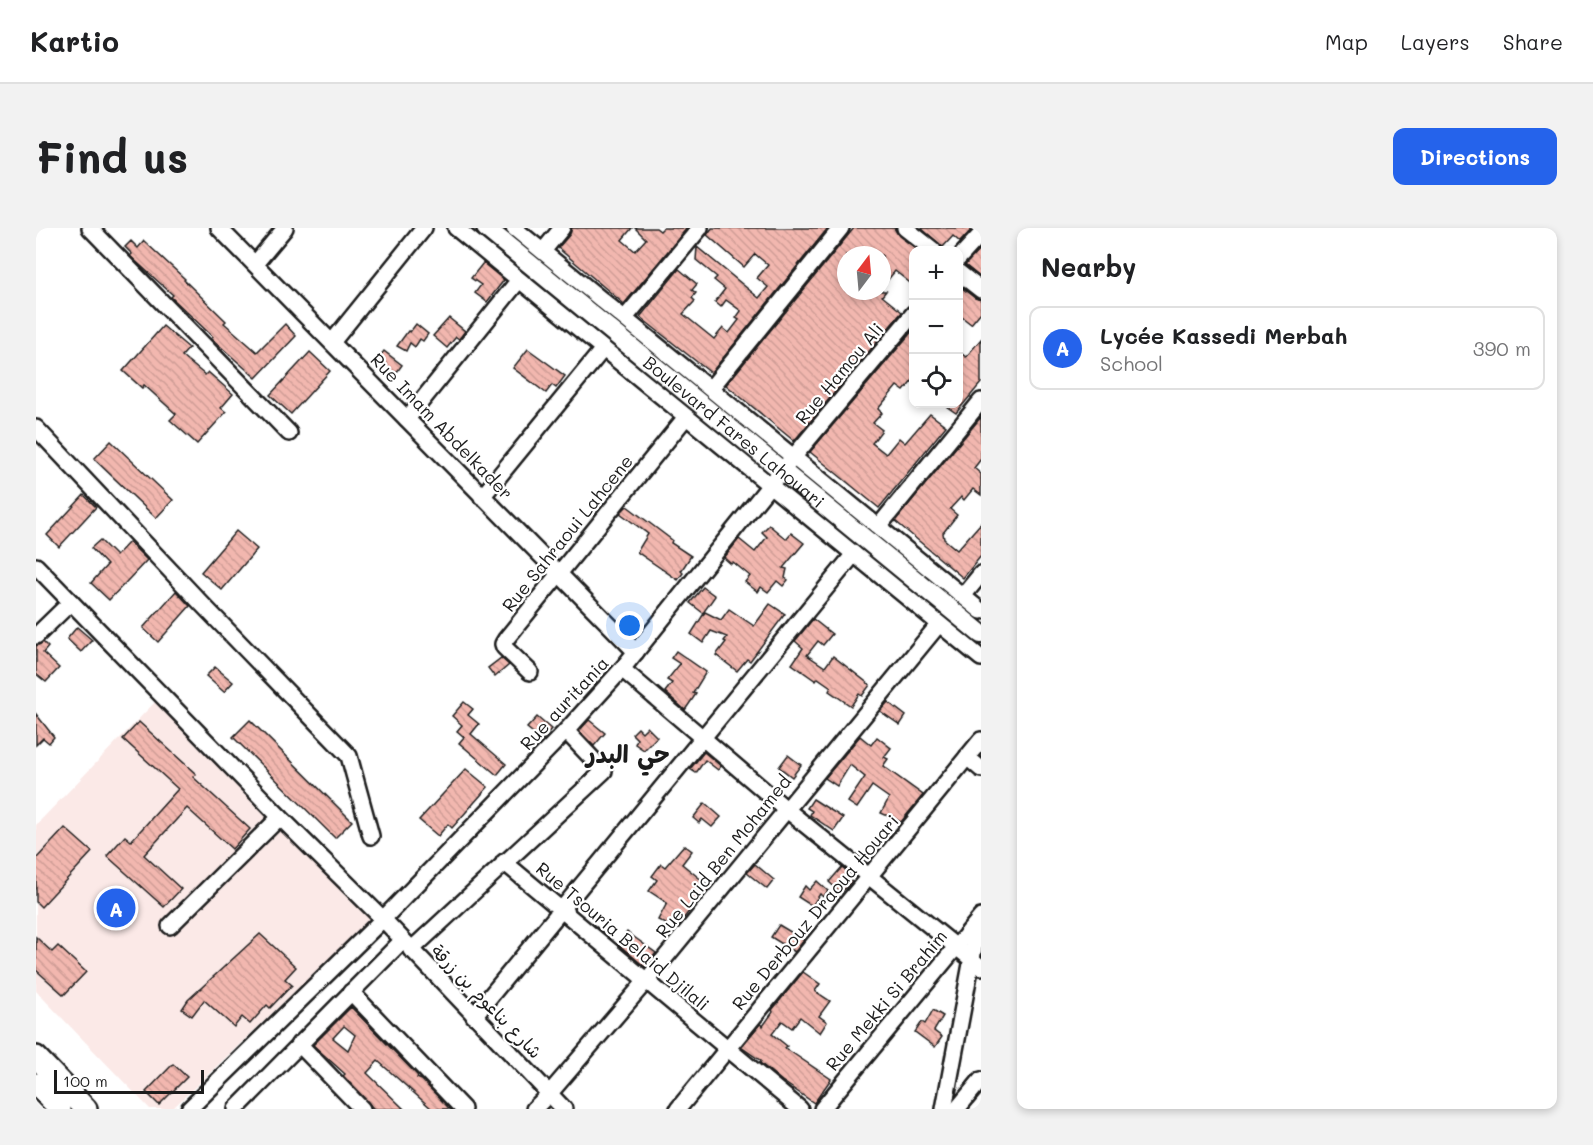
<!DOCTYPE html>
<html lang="en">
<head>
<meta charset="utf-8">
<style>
	body { margin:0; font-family:Mali,"Playpen Sans Arabic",sans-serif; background:#f2f2f2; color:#202124 }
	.controls { position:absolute; right:18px; top:18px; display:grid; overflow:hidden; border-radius:12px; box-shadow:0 3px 9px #0003 }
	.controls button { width:54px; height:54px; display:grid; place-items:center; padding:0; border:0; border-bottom:2px solid #e0e0e0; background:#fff; color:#202124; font:30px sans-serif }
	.compass { position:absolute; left:801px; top:18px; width:54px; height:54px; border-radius:50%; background:#fff; box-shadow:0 3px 9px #0003; rotate:16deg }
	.scale { position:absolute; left:18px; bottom:15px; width:150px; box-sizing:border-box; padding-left:6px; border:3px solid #1c1c1c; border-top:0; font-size:16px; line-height:21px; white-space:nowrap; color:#1c1c1c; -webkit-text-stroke:4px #fff; paint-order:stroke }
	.you { position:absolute; left:594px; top:398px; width:21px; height:21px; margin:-15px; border:4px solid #fff; border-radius:50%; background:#1a73e8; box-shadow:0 0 0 9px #1a73e833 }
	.badge { display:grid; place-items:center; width:39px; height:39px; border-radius:50%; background:#2563eb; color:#fff; font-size:20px; font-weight:700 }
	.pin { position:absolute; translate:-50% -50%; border:3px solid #fff; box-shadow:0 2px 6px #0006 }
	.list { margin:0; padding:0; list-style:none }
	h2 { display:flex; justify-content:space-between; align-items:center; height:78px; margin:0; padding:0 24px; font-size:26px }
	h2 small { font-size:20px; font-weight:400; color:#757577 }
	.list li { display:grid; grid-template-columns:39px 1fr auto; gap:18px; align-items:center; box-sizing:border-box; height:84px; margin:0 12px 12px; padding:0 12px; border:2px solid #e0e0e0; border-radius:12px }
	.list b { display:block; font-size:22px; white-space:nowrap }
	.list p { margin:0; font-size:20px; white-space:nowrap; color:#757577 }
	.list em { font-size:20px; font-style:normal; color:#757577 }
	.icon { flex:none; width:33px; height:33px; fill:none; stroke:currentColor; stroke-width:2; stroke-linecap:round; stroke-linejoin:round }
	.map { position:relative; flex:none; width:945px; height:881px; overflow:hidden; border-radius:12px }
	header { display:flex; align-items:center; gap:36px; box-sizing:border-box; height:84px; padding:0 30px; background:#fff; border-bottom:2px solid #e0e0e0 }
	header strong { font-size:28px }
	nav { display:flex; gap:33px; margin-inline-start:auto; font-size:21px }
	.intro { display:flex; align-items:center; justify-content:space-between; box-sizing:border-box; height:144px; padding:0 36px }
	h1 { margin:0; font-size:42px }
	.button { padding:15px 27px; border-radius:12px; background:#2563eb; color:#fff; font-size:21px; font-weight:700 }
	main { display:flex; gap:36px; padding:0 36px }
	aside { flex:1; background:#fff; border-radius:12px; box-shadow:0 3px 9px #0003 }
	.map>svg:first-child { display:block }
</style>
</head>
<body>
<header>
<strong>Kartio</strong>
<nav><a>Map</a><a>Layers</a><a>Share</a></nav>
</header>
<div class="intro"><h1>Find us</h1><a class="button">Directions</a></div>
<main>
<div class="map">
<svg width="945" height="881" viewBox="0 0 945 881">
	<defs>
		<pattern id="building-back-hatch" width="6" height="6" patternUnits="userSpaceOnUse" patternTransform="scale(1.5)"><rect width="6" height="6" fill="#f2b7af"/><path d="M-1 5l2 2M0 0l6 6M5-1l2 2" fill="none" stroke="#cf9d96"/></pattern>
	</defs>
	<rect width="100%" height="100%" fill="#fff"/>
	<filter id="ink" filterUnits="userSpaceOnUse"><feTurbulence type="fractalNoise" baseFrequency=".0167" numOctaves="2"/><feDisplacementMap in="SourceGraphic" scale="12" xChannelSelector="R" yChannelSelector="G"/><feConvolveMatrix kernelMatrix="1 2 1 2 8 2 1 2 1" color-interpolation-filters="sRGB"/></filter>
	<g filter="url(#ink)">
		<polygon fill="#fbe9e7" points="121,472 335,691 136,881 114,881 0,763 0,597"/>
		<g fill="url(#building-back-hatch)" stroke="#1c1c1c" stroke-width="1.5" fill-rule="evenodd">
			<polygon points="536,0 596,0 586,12 599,23 610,11 599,0 620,0 624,3 627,0 651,0 588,76 522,20 534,6"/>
			<polygon points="676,0 792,0 675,145 604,89 643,41 661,56 656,62 660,65 656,70 659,73 647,86 678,111 687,100 693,105 703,92 700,90 705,83 690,72 685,79 679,74 689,61 678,52 681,49 660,32 661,19 723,70 732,59 721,50 732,37 719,26 708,39 671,7"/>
			<polygon points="818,0 858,0 863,8 882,22 878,22 878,58 859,43 846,59 846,27 810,27 810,63 850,63 846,68 866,84 758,213 690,157"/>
			<polygon points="885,0 937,0 924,14 917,8 907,19"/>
			<polygon points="95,13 102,20 108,13 149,51 148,52 190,93 188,95 221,124 249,96 260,108 220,150 176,111 177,109 135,69 137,67 94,28 96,26 89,19"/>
			<polygon points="945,20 945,50 929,37"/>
			<polygon points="447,35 468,52 451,74 439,65 445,57 435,50"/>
			<polygon points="922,57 939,70 945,72 945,84 935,96 922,86"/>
			<polygon points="413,90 429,103 423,111 420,109 411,120 397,108"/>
			<polygon points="380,96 392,106 387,113 384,111 379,119 374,115 370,123 361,118 372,103 374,104"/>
			<polygon points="127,98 153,120 146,128 169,147 172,144 197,166 185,180 190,184 161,216 134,192 140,186 108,157 106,160 87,143"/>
			<polygon points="878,101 878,151 868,163 861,158 842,181 846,185 837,195 846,202 836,215 850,226 863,210 869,215 894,186 910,198 843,280 774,224"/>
			<polygon points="945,111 945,155 920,185 907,176 922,176 922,123 930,129"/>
			<polygon points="492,121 529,148 520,160 516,157 510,165 477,140"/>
			<polygon points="348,123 366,137 356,151 348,144 351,141 340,133"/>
			<polygon points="274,124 294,143 255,186 234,167"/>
			<polygon points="945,189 945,231 938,240 945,246 945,267 937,261 928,272 925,269 914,281 921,287 907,305 908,311 921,322 945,295 945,328 927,350 859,293"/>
			<polygon points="75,213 137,272 120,290 58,231"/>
			<polygon points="48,267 60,279 23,319 11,307"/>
			<polygon points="591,278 636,312 635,315 655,328 645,343 647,345 642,352 601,324 612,306 584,285"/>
			<polygon points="733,297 750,311 755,305 768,315 747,340 751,341 749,350 752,352 747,358 741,353 732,364 725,359 722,364 709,354 714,348 697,334 695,336 688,330 703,311 719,324 731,309 726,304"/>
			<polygon points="200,303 221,321 186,362 165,344"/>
			<polygon points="64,312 80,328 93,314 111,332 73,372 55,355 71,337 55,320"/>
			<polygon points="667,359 679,368 667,385 654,375"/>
			<polygon points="140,363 154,378 122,414 107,400"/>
			<polygon points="734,376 749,386 714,433 711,431 701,443 680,427 690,414 688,413 691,409 675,403 667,415 655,406 669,384 685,392 693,381 718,398"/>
			<polygon points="777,391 796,406 787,417 782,413 771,427 789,439 797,428 834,457 826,468 823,466 815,478 793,463 795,459 782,450 780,453 756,436 767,420 759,413"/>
			<polygon points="41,399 56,412 45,424 31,411"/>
			<polygon points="7,414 12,419 7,425 23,440 10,454 0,446 0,418"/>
			<polygon points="640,423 670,444 657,465 660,466 649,482 629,464 636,455 631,452 644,436 635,430"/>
			<polygon points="465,430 473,437 459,449 452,440"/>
			<polygon points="179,439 197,454 188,464 170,448"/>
			<polygon points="428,474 437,481 432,487 443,496 435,506 470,536 461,547 423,515 428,509 421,503 426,497 416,488"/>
			<polygon points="852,474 870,488 864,497 844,483"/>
			<polygon points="0,486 18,509 13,515 7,510 0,517"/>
			<polygon points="501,489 515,501 506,512 491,500"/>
			<polygon points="214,492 316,593 299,610 197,509"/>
			<polygon points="553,492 569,505 558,518 543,503"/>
			<polygon points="103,494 160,546 157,549 214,601 196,621 151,580 108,627 145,661 128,679 71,628 89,608 95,613 142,561 87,511"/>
			<polygon points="611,499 621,509 608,522 599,516 601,511 596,506 602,500 606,504"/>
			<polygon points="824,508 835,517 841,509 855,520 848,529 852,531 847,538 887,567 865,594 845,585 853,570 836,558 821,580 812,574 829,549 814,537 801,558 789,550"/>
			<polygon points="668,524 685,538 682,542 669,532 660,545 654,541"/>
			<polygon points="752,527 765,537 756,549 743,539"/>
			<polygon points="430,541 452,559 416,600 412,596 402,608 383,592"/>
			<polygon points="777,571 807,590 798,603 774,587 776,583 771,580"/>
			<polygon points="669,575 685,589 676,599 666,591 663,595 657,590"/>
			<polygon points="29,600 56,624 5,679 0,674 0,631"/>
			<polygon points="648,617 656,623 646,636 674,659 669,666 667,665 648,690 645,688 638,700 622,692 631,675 613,663 621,652 616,648 625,636 629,639"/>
			<polygon points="719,636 738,652 731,661 711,645"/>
			<polygon points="806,639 813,645 810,648 816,653 805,665 793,654"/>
			<polygon points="781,653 792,663 787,669 784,666 776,678 762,669 769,658 773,662"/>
			<polygon points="743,697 768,712 759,724 735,709"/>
			<polygon points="591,704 620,725 609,739 582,716"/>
			<polygon points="224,706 260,739 249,751 256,757 234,780 231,777 214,796 206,789 198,799 168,772 156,788 146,781 152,772"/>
			<polygon points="0,709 16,724 22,718 50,744 28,767 0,742"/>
			<polygon points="767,744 784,756 779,763 794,773 783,788 791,794 784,805 764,789 756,800 746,793 736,806 751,818 749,820 795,851 778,875 746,853 724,835 725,833 705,819 724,796 727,798 737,784 736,782"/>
			<path d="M 315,779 L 382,848 L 381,850 L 386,852 L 414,881 L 396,881 L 342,833 L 331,845 L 368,881 L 338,881 L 335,878 L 307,848 L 309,846 L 277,817 ZM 308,798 L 319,807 L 312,822 L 297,810 Z"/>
			<polygon points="897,782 907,788 898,803 906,809 899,819 879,804 886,794 889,796"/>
			<polygon points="137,836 151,849 123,877 110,864"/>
		</g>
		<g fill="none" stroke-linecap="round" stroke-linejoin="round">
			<defs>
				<g id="minor">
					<polyline points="54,0 253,205"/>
					<polyline points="183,0 600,424"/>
					<polyline points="420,0 945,430"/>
					<polyline points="478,0 945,383"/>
					<polyline points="869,0 897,22"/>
					<polyline points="507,23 526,0"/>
					<polyline points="922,31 945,6"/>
					<polyline points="219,36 249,0"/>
					<polyline points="922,44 945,62"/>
					<polyline points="589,90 664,0"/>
					<polyline points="297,113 388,0"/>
					<polyline points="675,160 805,0"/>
					<polyline points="371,191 483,52"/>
					<polyline points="0,200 164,374 313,528 335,608"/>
					<polyline points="446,269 567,121"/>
					<polyline points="843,298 945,173"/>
					<polyline points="0,338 244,589 347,691 528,881"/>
					<polyline points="927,368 945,346"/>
					<polyline points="0,408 35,374"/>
					<polyline points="586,441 751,582 945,739"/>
					<polyline points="494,444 468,419 467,416 470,411 650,189"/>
					<polyline points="931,529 945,541"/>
					<polyline points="468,634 764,881"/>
					<polyline points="134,698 244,589"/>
					<polyline points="375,722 568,543 530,503"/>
					<polyline points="315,764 427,881"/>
					<polyline points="438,788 818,326"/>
					<polyline points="263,816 326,881"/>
					<polyline points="153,881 347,691 530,503 586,441 734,257 878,85"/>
					<polyline points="200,881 366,713"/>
					<polyline points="498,881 513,866 610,753 903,396"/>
					<polyline points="642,881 945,512"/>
					<polyline points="786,881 945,689"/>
					<polyline points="908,881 943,693"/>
					<polyline points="921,881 945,852"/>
				</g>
				<g id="major">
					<path id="s1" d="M 450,0 L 945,406"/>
				</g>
				<g id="highway">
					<polyline points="0,829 50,881"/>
					<polyline points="0,856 24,881"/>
				</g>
			</defs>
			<use href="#minor" stroke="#1c1c1c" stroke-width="20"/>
			<use href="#major" stroke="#1c1c1c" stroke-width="22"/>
			<use href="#highway" stroke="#1c1c1c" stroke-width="26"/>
			<use href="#minor" stroke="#fff" stroke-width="15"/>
			<use href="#major" stroke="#fff" stroke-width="18"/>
			<use href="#highway" stroke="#fff" stroke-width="21"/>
		</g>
	</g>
	<g text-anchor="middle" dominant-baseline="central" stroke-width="4.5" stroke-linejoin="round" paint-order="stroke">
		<g font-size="18" fill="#1c1c1c" stroke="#fff">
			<text transform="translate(803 145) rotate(-50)">Rue Hamou Ali</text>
			<text transform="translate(406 198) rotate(46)">Rue Imam Abdelkader</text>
			<text stroke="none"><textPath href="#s1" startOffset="321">Boulevard Fares Lahouari</textPath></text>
			<text transform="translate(531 305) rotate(-51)">Rue Sahraoui Lahcene</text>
			<text transform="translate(528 475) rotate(-47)">Rue auritania</text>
			<text transform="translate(687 628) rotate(-51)">Rue Laid Ben Mohamed</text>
			<text transform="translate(779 684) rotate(-50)">Rue Derbouz Draoua Houari</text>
			<text transform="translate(587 708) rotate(40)">Rue Tsouria Belaid Djilali</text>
			<text transform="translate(850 772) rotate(-50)">Rue Mekki Si Brahim</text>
			<text transform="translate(451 773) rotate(46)">شارع بناعوم بن زرقة</text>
		</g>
		<g font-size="24" font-weight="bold" fill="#1c1c1c" stroke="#fff">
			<text x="592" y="525">حي البدر</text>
		</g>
	</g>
</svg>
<div class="controls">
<button>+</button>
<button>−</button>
<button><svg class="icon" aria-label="locate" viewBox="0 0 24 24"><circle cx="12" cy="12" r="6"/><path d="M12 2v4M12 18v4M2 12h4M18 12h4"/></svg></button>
</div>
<svg class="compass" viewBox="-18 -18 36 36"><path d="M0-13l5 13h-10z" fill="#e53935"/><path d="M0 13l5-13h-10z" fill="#757577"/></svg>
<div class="scale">100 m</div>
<div class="you"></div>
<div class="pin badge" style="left:80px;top:680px">A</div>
</div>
<aside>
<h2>Nearby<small></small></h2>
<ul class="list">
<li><span class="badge">A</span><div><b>Lycée Kassedi Merbah</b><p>School</p></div><em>390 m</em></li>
</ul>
</aside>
</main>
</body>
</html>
